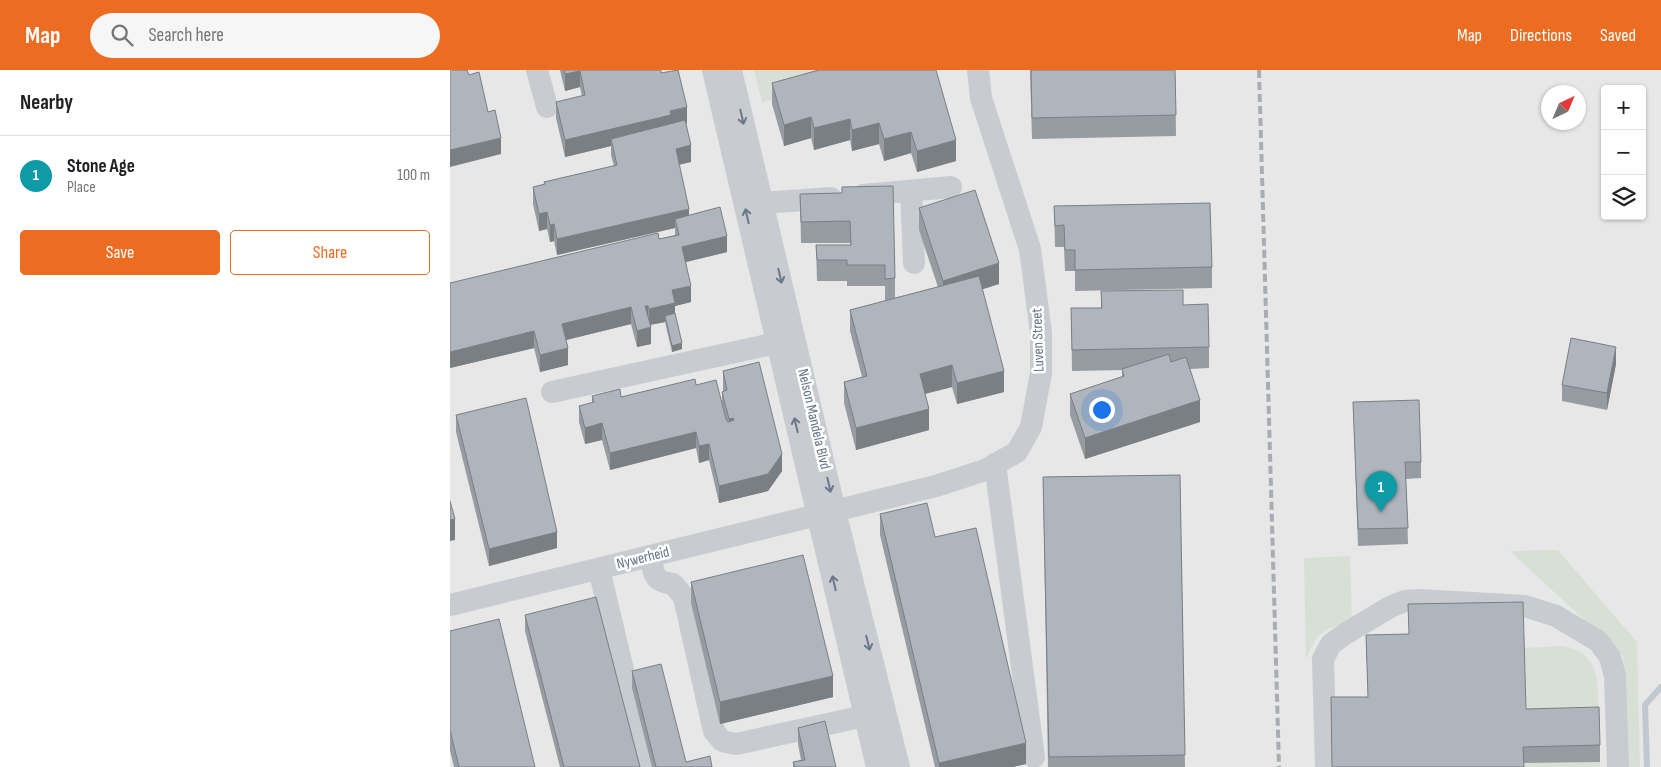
<!DOCTYPE html>
<html lang="en">
<head>
<meta charset="utf-8">
<style>
	body { margin:0; font-family:"Sofia Sans Condensed",sans-serif; background:#f6f6f6; color:#202124 }
	.controls { position:absolute; right:15px; top:15px; display:grid; overflow:hidden; border-radius:5px; box-shadow:0 1px 4px #0004 }
	.controls button { width:45px; height:45px; display:grid; place-items:center; padding:0; border:0; border-bottom:1px solid #e0e0e0; background:#fff; color:#202124; font:25px sans-serif }
	.compass { position:absolute; left:1091px; top:15px; width:45px; height:45px; border-radius:50%; background:#fff; box-shadow:0 1px 4px #0004; rotate:44deg }
	.you { position:absolute; left:651px; top:339px; width:18px; height:18px; margin:-12px; border:4px solid #fff; border-radius:50%; background:#1a73e8; box-shadow:0 0 0 8px #1a73e833 }
	.badge { display:grid; place-items:center; width:32px; height:32px; border-radius:50%; background:#ec6c21; color:#fff; font-size:16px; font-weight:700 }
	.pin { position:absolute; translate:-50% -41px; filter:drop-shadow(0 1px 2px #0008) }
	.pin::after { content:''; position:absolute; top:26px; width:18px; height:15px; background:inherit; clip-path:polygon(0 0,100% 0,50% 100%) }
	.list { margin:0; padding:0; list-style:none }
	h2 { display:flex; justify-content:space-between; align-items:center; height:65px; margin:0; padding:0 20px; font-size:21px }
	h2 small { font-size:16px; font-weight:400; color:#757577 }
	.list li { display:grid; grid-template-columns:32px 1fr auto; gap:15px; align-items:center; box-sizing:border-box; height:80px; padding:0 20px; border-top:1px solid #e0e0e0 }
	.list b { display:block; font-size:19px; white-space:nowrap }
	.list p { margin:0; font-size:16px; white-space:nowrap; color:#757577 }
	.list em { font-size:16px; font-style:normal; color:#757577 }
	.actions { display:flex; gap:10px; padding:15px 20px }
	.actions a { flex:1; padding:11px 0; border:1px solid #ec6c21; border-radius:5px; text-align:center; font-size:18px; color:#ec6c21 }
	.actions .main { background:#ec6c21; color:#fff }
	.icon { flex:none; width:28px; height:28px; fill:none; stroke:currentColor; stroke-width:2; stroke-linecap:round; stroke-linejoin:round }
	.map { position:relative; flex:none; width:1211px; height:697px; overflow:hidden }
	header { display:flex; align-items:center; gap:30px; box-sizing:border-box; height:70px; padding:0 25px; background:#ec6c21; color:#fff }
	header strong { font-size:24px }
	nav { display:flex; gap:28px; margin-inline-start:auto; font-size:18px }
	.search { width:350px; height:45px; background:#f6f6f6; display:flex; align-items:center; gap:12px; box-sizing:border-box; padding:0 18px; border-radius:28px; color:#757577; font-size:19px }
	main { display:flex }
	aside { flex:1; background:#fff }
	.map>svg:first-child { display:block }
</style>
</head>
<body>
<header>
<strong>Map</strong>
<div class="search"><svg class="icon" aria-label="search" viewBox="0 0 24 24"><circle cx="10" cy="10" r="6"/><path d="M15 15l6 6"/></svg>Search here</div>
<nav><a>Map</a><a>Directions</a><a>Saved</a></nav>
</header>
<main>
<aside>
<h2>Nearby<small></small></h2>
<ul class="list">
<li><span class="badge" style="background:#0f9aa8">1</span><div><b>Stone Age</b><p>Place</p></div><em>100 m</em></li>
</ul>
<div class="actions"><a class="main">Save</a><a>Share</a></div>
</aside>
<div class="map">
<svg width="1211" height="697" viewBox="0 0 1211 697">
	<rect width="100%" height="100%" fill="#f8f8f5"/>
	<path fill="#e6e7e6" fill-rule="evenodd" d="M 0,0 L 1211,0 L 1211,697 L 0,697 ZM 1155,19 L 1192,19 L 1192,146 L 1155,146 ZM 1098,22 L 1128,22 L 1128,52 L 1098,52 Z"/>
	<g fill="#d8e0d6">
		<polygon points="304,0 433,0 312,32"/>
		<polygon points="1108,480 1187,572 1190,697 1176,697 1173,586 1060,481"/>
		<path d="M 900,486 L 902,553 C 874,557 866,563 856,590 L 854,488 Z"/>
		<path d="M 1112,576 C 1155,584 1147,618 1149,654 L 1076,655 L 1074,578 Z"/>
		<polygon points="1150,692 1150,697 1074,697 1073,693"/>
	</g>
	<g fill="none" stroke-linecap="round" stroke-linejoin="round">
		<polyline stroke="#bfc9cf" stroke-width="6" points="1197,697 1195,635 1211,617"/>
		<g stroke="#c8cbcf" stroke-width="22">
			<polyline points="87,0 97,37"/>
			<polyline points="263,0 427,697"/>
			<polyline points="281,0 385,441 449,697"/>
			<polyline points="461,121 464,193"/>
			<polyline points="413,125 501,117"/>
			<polyline points="313,133 381,128"/>
			<polyline points="102,322 327,273"/>
			<polyline points="545,394 584,687"/>
			<path d="M 200,486 C 205,505 202,511 223,514 L 234,527 L 264,661 L 272,671 L 286,674 L 415,646"/>
			<polyline points="149,499 196,697"/>
			<polyline points="0,535 486,416 535,400 567,382 581,357 591,303 591,263 580,179 531,28 528,0"/>
			<polyline points="876,697 873,589 881,574 895,564 940,537 955,531 970,530 1075,536 1106,546 1148,571 1160,587 1165,606 1168,697"/>
		</g>
		<polyline stroke="#a8adb4" stroke-width="4" stroke-dasharray="8 4" stroke-linecap="butt" points="809,0 829,697"/>
	</g>
	<g fill="#969ca2">
		<polygon points="110,0 211,0 211,3 237,53 236,54 241,92 229,95 239,145 277,182 236,192 241,232 225,236 225,243 232,279 222,282 215,252 200,255 201,274 187,277 181,254 116,270 118,295 90,302 84,278 0,298 209,169 225,165 225,158 107,185 104,171 100,172 97,159 89,161 83,134 83,117 94,114 94,112 164,96 161,85 161,76 115,87 106,48 106,32 132,26 130,17 115,21"/>
		<polygon points="369,0 506,91 467,102 461,83 434,91 429,74 402,81 400,70 364,80 361,68 334,76 322,34 322,13"/>
		<polygon points="580,0 725,0 726,66 582,69"/>
		<polygon points="392,123 445,208 445,228 488,217 469,160 469,138 549,214 532,219 554,322 507,334 502,317 475,324 479,360 406,380 394,333 394,312 412,307 400,261 400,240 439,230 435,230 435,216 397,216 397,211 367,211 366,175 400,175 400,173 351,173 350,124"/>
		<polygon points="604,136 762,197 762,218 625,221 625,201 615,201 614,177 605,177"/>
		<polygon points="651,221 733,235 759,277 759,298 740,299 750,352 635,389 620,345 620,324 672,307 672,300 622,301 621,238 651,238"/>
		<polygon points="1166,294 1157,340 1112,331 1112,315"/>
		<polygon points="273,301 332,401 318,421 269,433 259,390 249,393 246,378 160,400 152,370 135,374 129,352 129,336 142,333 142,326 171,327 246,315 272,333 272,322 273,321"/>
		<polygon points="903,332 971,392 971,408 956,409 958,474 908,476"/>
		<polygon points="6,345 107,478 39,496 6,362"/>
		<polygon points="730,405 735,697 598,697 593,407"/>
		<polygon points="430,444 485,467 576,694 563,697 485,697 430,465"/>
		<polygon points="241,512 383,627 270,654 241,533"/>
		<polygon points="75,545 190,697 110,697 75,561"/>
		<polygon points="0,561 85,697 4,697 0,681"/>
		<polygon points="916,565 1076,639 1150,675 1150,692 1074,693 1074,697 882,697 881,627 918,627"/>
		<polygon points="182,601 236,692 262,697 202,697 182,618"/>
		<polygon points="348,658 386,697 343,697 343,692 351,690 348,674"/>
	</g>
	<g fill="#7a7f84">
		<polygon points="130,1 130,17 115,21 115,4"/>
		<polygon points="237,37 237,53 161,69 161,76 115,87 115,70"/>
		<polygon points="361,47 361,68 334,76 334,55"/>
		<polygon points="400,49 400,70 364,80 364,58"/>
		<polygon points="429,53 429,74 402,81 402,60"/>
		<polygon points="461,62 461,83 434,91 434,69"/>
		<polygon points="51,68 51,84 0,97 0,80"/>
		<polygon points="506,70 506,91 467,102 467,81"/>
		<polygon points="241,75 241,92 226,95 226,79"/>
		<polygon points="239,139 239,155 225,149 225,158 107,185 107,169"/>
		<polygon points="97,142 97,159 89,161 89,144"/>
		<polygon points="104,154 104,171 100,172 100,155"/>
		<polygon points="277,166 277,182 232,193 232,177"/>
		<polygon points="549,193 549,214 493,232 493,211"/>
		<polygon points="241,216 241,232 225,236 225,249 215,246 215,252 199,255 199,239 222,220"/>
		<polygon points="195,236 198,236 198,252"/>
		<polygon points="181,237 181,254 112,271 112,254"/>
		<polygon points="201,257 201,274 187,277 187,261"/>
		<polygon points="84,261 84,278 0,298 0,282"/>
		<polygon points="232,273 232,279 222,282 222,276"/>
		<polygon points="1166,277 1166,294 1157,340 1157,323"/>
		<polygon points="118,278 118,295 90,302 90,285"/>
		<polygon points="502,295 502,317 470,325 470,304"/>
		<polygon points="554,301 554,322 507,334 507,313"/>
		<polygon points="750,330 750,352 635,389 635,368"/>
		<polygon points="479,339 479,360 406,380 406,358"/>
		<polygon points="283,348 283,364 279,365 279,349"/>
		<polygon points="152,353 152,370 135,374 135,358"/>
		<polygon points="246,362 246,378 160,400 160,383"/>
		<polygon points="259,374 259,390 249,393 249,376"/>
		<polygon points="332,384 332,401 318,421 269,433 269,416"/>
		<polygon points="5,449 5,470 0,471 0,450"/>
		<polygon points="107,462 107,478 39,496 39,479"/>
		<polygon points="383,606 383,627 270,654 270,632"/>
		<polygon points="576,673 576,694 563,697 489,697 489,693"/>
	</g>
	<g fill="#aeb5bc" stroke="#7a7f84">
		<polygon points="0,0 17,0 19,5 29,2 38,42 45,40 51,68 0,80"/>
		<polygon points="114,0 211,0 211,3 228,0 237,37 220,41 221,45 115,70 106,32 135,25 130,1 115,4"/>
		<polygon points="369,0 486,0 506,70 467,81 461,62 434,69 429,53 402,60 400,49 364,58 361,47 334,55 322,13"/>
		<polygon points="581,0 725,0 726,45 582,48"/>
		<polygon points="235,50 241,75 226,79 239,139 107,169 104,154 100,155 97,142 89,144 83,117 95,114 94,112 167,95 161,69"/>
		<polygon points="443,116 445,208 435,209 435,195 397,195 397,190 367,190 366,175 401,175 400,151 351,152 350,124 392,123 392,117"/>
		<polygon points="525,120 549,193 493,211 469,138"/>
		<polygon points="760,133 762,197 625,200 625,180 615,180 614,155 605,156 604,136"/>
		<polygon points="270,137 277,166 232,177 241,216 222,220 225,233 199,239 198,236 195,236 201,257 187,261 181,237 112,254 118,278 90,285 84,261 0,282 0,213 208,163 209,169 229,165 225,149"/>
		<polygon points="529,206 554,301 507,313 502,295 470,304 479,339 406,358 394,312 417,306 400,240"/>
		<polygon points="733,220 733,235 758,234 759,277 622,280 621,238 652,238 651,221"/>
		<polygon points="225,243 232,273 222,276 215,246"/>
		<polygon points="1121,268 1166,277 1157,323 1112,315"/>
		<polygon points="719,284 721,292 736,287 750,330 635,368 620,324 674,306 672,299"/>
		<polygon points="309,292 332,384 318,404 269,416 259,374 249,376 246,362 160,383 152,353 135,358 129,336 144,332 142,326 170,319 171,327 245,309 246,315 266,310 276,349 278,352 284,350 283,348 279,349 272,322 277,320 273,301"/>
		<polygon points="76,328 107,462 39,479 6,345"/>
		<polygon points="969,330 971,392 955,392 958,458 908,459 903,332"/>
		<polygon points="730,405 735,685 599,687 593,407"/>
		<polygon points="0,431 5,449 0,450"/>
		<polygon points="477,433 485,467 526,458 576,673 489,693 430,444"/>
		<polygon points="353,485 383,606 270,632 241,512"/>
		<polygon points="146,527 190,697 114,697 75,545"/>
		<polygon points="1073,532 1076,639 1149,637 1150,675 1073,677 1074,697 882,697 881,627 918,627 916,565 959,564 958,534"/>
		<polygon points="49,549 85,697 9,697 0,660 0,561"/>
		<polygon points="211,594 236,692 260,686 262,697 206,697 182,601"/>
		<polygon points="375,651 386,697 345,697 343,692 355,690 348,658"/>
	</g>
	<defs><path id="oneway-shaft" d="M-6 0H5M1.5-3L5.5 0L1.5 3" fill="none" stroke-width="1.6" stroke-linecap="round" stroke-linejoin="round" transform="scale(1.25)"/></defs>
	<g stroke="#6a788c">
		<use href="#oneway-shaft" transform="translate(292 47) rotate(77)"/>
		<use href="#oneway-shaft" transform="translate(297 146) rotate(-103)"/>
		<use href="#oneway-shaft" transform="translate(330 206) rotate(77)"/>
		<use href="#oneway-shaft" transform="translate(346 355) rotate(-103)"/>
		<use href="#oneway-shaft" transform="translate(379 415) rotate(77)"/>
		<use href="#oneway-shaft" transform="translate(384 513) rotate(-103)"/>
		<use href="#oneway-shaft" transform="translate(418 573) rotate(76)"/>
	</g>
	<g text-anchor="middle" dominant-baseline="central" stroke-width="5" stroke-linejoin="round" paint-order="stroke">
		<g font-size="15" fill="#657488" stroke="#fff">
			<text transform="translate(588 270) rotate(-92)">Luven Street</text>
			<text transform="translate(364 349) rotate(77)">Nelson Mandela Blvd</text>
			<text transform="translate(193 488) rotate(-14)">Nywerheid</text>
		</g>
	</g>
</svg>
<div class="controls">
<button>+</button>
<button>−</button>
<button><svg class="icon" aria-label="layers" viewBox="0 0 24 24"><path d="M12 4l9 5-9 5-9-5zM3 14l9 5 9-5"/></svg></button>
</div>
<svg class="compass" viewBox="-18 -18 36 36"><path d="M0-13l5 13h-10z" fill="#e53935"/><path d="M0 13l5-13h-10z" fill="#757577"/></svg>
<div class="you"></div>
<div class="pin badge" style="left:931px;top:442px;background:#0f9aa8">1</div>
</div>
</main>
</body>
</html>
